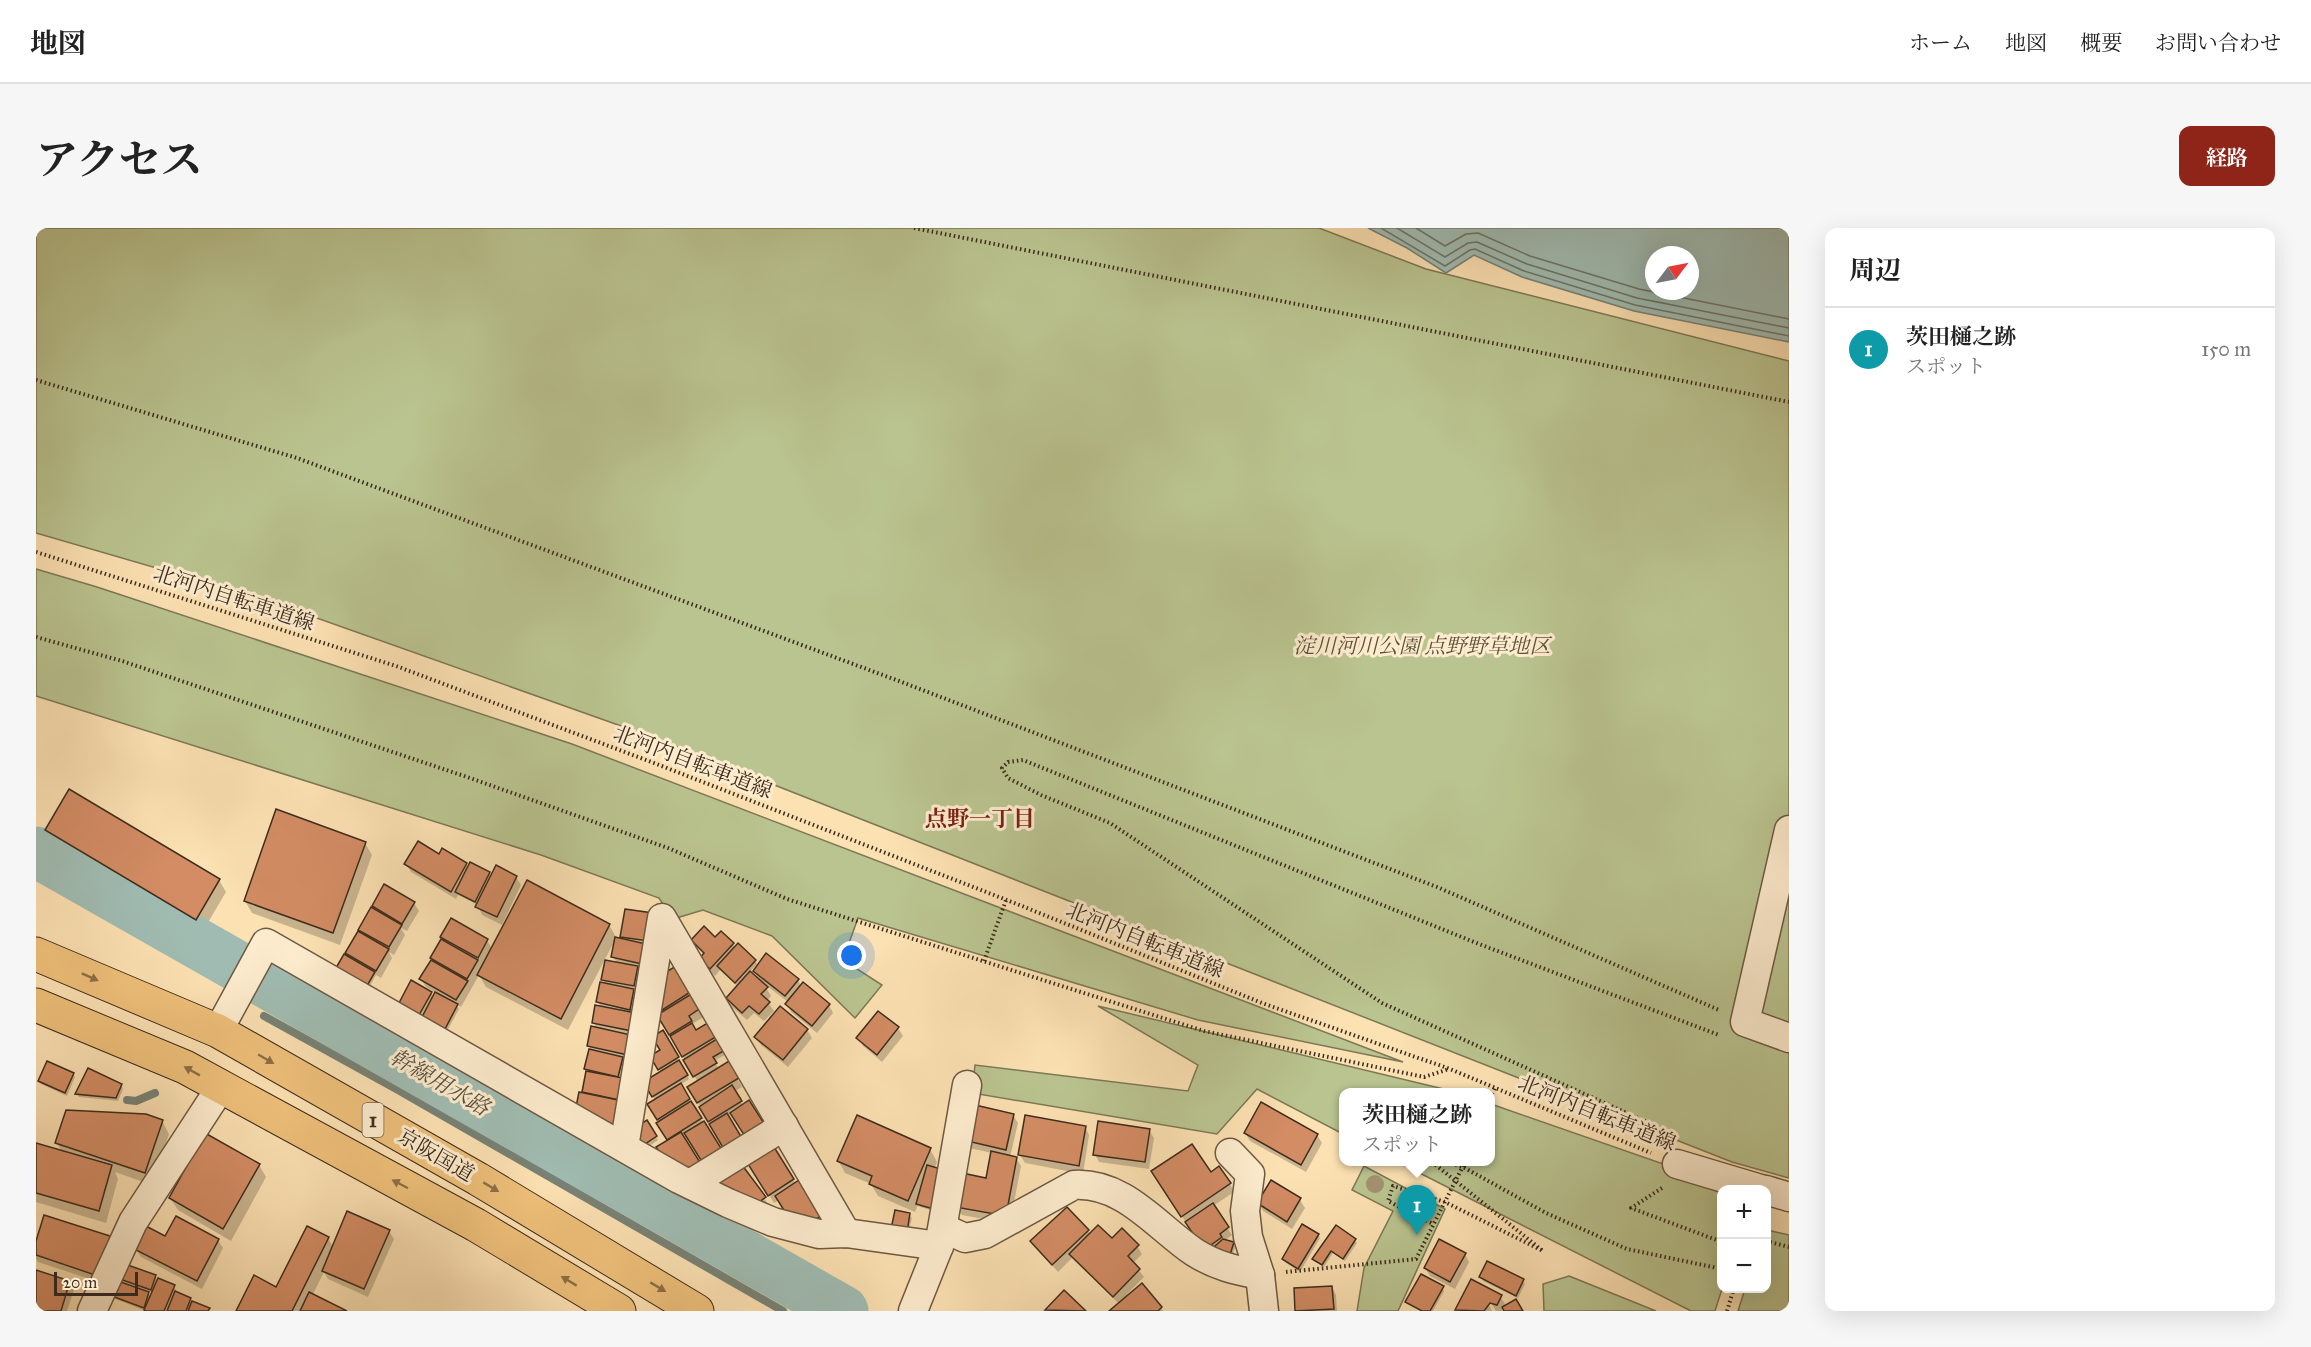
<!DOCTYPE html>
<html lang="ja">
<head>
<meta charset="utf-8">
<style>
	body { margin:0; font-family:"IM FELL Great Primer","Noto Serif JP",serif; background:#f6f6f6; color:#222 }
	.controls { position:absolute; right:18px; bottom:18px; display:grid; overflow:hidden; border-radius:12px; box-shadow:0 6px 24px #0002 }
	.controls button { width:54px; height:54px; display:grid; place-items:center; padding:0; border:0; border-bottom:2px solid #e0e0e0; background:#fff; color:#222; font:30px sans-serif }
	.compass { position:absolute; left:1609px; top:18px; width:54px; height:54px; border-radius:50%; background:#fff; box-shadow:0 6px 24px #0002; rotate:58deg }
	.scale { position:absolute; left:18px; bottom:15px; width:84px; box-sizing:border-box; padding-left:6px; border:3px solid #3d2c1d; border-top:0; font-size:16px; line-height:21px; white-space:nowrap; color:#3d2c1d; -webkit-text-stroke:4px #fdecce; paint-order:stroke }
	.you { position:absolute; left:816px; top:728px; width:21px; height:21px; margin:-15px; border:4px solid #fff; border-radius:50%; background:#1a73e8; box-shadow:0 0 0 9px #1a73e833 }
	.badge { display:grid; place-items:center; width:39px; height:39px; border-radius:50%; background:#8f2418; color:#fff; font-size:20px; font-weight:700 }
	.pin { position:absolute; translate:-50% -50px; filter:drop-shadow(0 2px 3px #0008) }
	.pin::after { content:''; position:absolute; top:32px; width:21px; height:18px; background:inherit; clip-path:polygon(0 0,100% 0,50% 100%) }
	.popup { position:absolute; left:1303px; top:860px; width:156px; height:78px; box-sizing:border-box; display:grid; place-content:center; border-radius:12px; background:#fff; filter:drop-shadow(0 2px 4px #0005); font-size:20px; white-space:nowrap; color:#767676 }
	.popup b { font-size:22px; color:#222 }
	.popup::after { content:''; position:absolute; left:50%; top:100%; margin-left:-12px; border:12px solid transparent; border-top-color:#fff }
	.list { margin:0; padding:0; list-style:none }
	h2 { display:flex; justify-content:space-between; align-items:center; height:78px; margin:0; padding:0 24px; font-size:26px }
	h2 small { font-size:20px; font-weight:400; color:#767676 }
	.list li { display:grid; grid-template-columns:39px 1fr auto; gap:18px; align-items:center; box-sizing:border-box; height:84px; padding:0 24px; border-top:2px solid #e0e0e0 }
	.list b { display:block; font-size:22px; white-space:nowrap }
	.list p { margin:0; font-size:20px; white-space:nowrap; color:#767676 }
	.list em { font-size:20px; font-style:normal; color:#767676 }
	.map { position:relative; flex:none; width:1753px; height:1083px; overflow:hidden; border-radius:12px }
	header { display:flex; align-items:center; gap:36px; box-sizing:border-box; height:84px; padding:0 30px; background:#fff; border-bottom:2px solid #e0e0e0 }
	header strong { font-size:28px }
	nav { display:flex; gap:33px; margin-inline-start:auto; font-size:21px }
	.intro { display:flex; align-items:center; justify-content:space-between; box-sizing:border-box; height:144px; padding:0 36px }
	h1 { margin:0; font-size:42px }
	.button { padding:15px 27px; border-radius:12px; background:#8f2418; color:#fff; font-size:21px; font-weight:700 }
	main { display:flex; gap:36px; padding:0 36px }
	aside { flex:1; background:#fff; border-radius:12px; box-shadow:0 6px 24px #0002 }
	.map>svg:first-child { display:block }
</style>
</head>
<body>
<header>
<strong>地図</strong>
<nav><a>ホーム</a><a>地図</a><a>概要</a><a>お問い合わせ</a></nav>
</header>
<div class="intro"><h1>アクセス</h1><a class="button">経路</a></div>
<main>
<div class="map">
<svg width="1753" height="1083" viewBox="0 0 1753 1083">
	<rect width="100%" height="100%" fill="#fce1b3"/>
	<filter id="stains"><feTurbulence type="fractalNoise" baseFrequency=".00333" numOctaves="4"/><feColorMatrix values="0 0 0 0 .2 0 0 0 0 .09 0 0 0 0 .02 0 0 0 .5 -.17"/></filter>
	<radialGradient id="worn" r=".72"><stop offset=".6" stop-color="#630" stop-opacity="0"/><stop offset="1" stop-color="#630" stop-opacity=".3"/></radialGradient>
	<g fill="#bac490" stroke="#7c7856" stroke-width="1.5">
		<polygon points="0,0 1283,0 1390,41 1753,133 1753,950 1696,934 619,510 230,372 0,305"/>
		<polygon points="0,341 61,359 536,516 1367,834 1162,792 822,690 807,732 846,757 819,790 736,708 667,682 637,691 623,670 505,627 0,468"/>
		<polygon points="1062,778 1420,864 1308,864 1307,906 1221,861 1181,906 936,865 939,837 1152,863 1162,837"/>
		<polygon points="1455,876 1699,961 1686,962 1686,1061 1679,1083 1655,1083 1362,934 1454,934"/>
		<polygon points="1328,938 1409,981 1362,1083 1321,1083 1328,1040 1357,983 1316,962"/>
		<polygon points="1731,1002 1753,1007 1753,1083 1702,1083 1709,1061 1730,1060"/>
		<polygon points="1533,1048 1620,1083 1508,1083 1507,1056"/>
	</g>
	<path fill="#a0bcb2" stroke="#788276" stroke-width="1.5" fill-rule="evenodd" d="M 1332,0 L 1753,0 L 1753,114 L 1598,83 L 1486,49 L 1438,27 L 1410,45 L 1371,20 ZM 1618,27 L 1654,27 L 1654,63 L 1618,63 Z"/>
	<g fill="#0003" fill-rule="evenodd">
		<polygon points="11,602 183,652 190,664 167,703 18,614"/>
		<polygon points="329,615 336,627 304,717 216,685 209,673"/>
		<polygon points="403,628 430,636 432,640 453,645 456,649 480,649 485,657 466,697 446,687 442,677 422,667 420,671 375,644 370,636"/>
		<polygon points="378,675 383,683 371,703 365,700 369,707 358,727 353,724 356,730 345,750 340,747 330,765 311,725 336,681 342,685 338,678"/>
		<polygon points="590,683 615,716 607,715 611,721 608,738 600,737 603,743 600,761 596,760 599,766 595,786 593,830 584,828 588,834 584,851 585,874 549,866 547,864 555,822 553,818 561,801 557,794 565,779 562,774 570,757 567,752 581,735 577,729 579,712 532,802 450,759 443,747 425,779 420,776 423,781 410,805 366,778 395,765 398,770 400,765 390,759 385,751 407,711 406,709 451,712 456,721 573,697 580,709 589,713 586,708"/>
		<polygon points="679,711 697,716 699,720 719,733 721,736 713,745 725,754 718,743 762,752 765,758 793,777 797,785 781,805 755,784 751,776 752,774 727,755 735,768 731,773 738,783 728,793 718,785 711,792 696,779 691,771 702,759 684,742 679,748 670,739 668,727 657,712"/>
		<polygon points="640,740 669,788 656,796 660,804 675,795 692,825 678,833 683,841 692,835 706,859 699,863 707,878 675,897 653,859 662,854 618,781"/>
		<polygon points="862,800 867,808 846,834 827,818 822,810"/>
		<polygon points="771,802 776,810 752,839 725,817 720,809"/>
		<polygon points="627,804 653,851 644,857 688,929 649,905 633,913 613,876 619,872 609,855 625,844 616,828 626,822"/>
		<polygon points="37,846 39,849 31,868 5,856 3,853"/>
		<polygon points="85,857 87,861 82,873 43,869 41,866"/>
		<polygon points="977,887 982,895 974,929 980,930 985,938 974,996 926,987 921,979 951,952 956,925 933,920 928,912"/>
		<polygon points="126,893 133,906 116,957 79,944 82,951 70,995 0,974 0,916 26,924 21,915"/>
		<polygon points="610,894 622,912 609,921"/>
		<polygon points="1049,899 1053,907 1047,946 989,935 984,927"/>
		<polygon points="1113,902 1118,910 1113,941 1063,934 1059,926"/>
		<polygon points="1209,905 1281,907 1286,915 1270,944 1214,913"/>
		<polygon points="737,921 760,956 762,954 789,996 743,972 738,975 719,944"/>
		<polygon points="894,921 901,934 898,941 902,984 884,979 882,977 879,984 842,968 835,956 809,945 802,932"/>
		<polygon points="223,937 230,949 195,1013 142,982 134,970"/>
		<polygon points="1175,946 1194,956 1198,964 1177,978 1196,1007 1188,1013 1197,1015 1199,1019 1195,1033 1183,1030 1151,996 1122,952"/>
		<polygon points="683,955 728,970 733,978"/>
		<polygon points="1264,972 1269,980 1256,1001 1227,983 1223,975"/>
		<polygon points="860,984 873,987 876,990 872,1007"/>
		<polygon points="1300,999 1321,1015 1309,1033 1297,1025 1288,1039 1278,1031"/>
		<polygon points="353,1003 358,1011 332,1069 292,1051 288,1044 276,1068 308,1083 202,1083 241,1061 292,1010 297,1019"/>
		<polygon points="1052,1003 1054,1007 1101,1018 1106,1026 1097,1035 1108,1049 1091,1066 1125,1080 1127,1083 1075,1083 1083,1076 1037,1029 1022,1044 996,1014"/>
		<polygon points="1282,1007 1284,1010 1264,1044 1250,1035 1248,1031"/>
		<polygon points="73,1010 78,1018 66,1055 2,1034 0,1030 0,1018"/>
		<polygon points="130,1010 182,1012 187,1020 166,1061 105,1029 100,1021"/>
		<polygon points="1429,1026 1433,1034 1419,1061 1394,1048 1389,1040"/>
		<polygon points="0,1043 33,1054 38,1062 31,1083 0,1083"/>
		<path d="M 119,1048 L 122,1054 L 123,1052 L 138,1059 L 140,1062 L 139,1065 L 154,1071 L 156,1075 L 173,1083 L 110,1083 L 77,1070 L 82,1050 ZM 110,1062 L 117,1065 L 115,1071 Z"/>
		<polygon points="1445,1049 1487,1052 1489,1056 1482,1070 1447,1053"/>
		<polygon points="1436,1053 1464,1068 1469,1076 1466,1083 1460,1083 1451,1068 1449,1069 1456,1083 1422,1083"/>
		<polygon points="1296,1059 1300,1067 1301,1083 1261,1083"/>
		<polygon points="1406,1060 1408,1063 1397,1083 1389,1083"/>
		<polygon points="1028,1064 1048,1083 1011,1083"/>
	</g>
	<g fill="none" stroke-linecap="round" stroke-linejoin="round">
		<g stroke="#6e7468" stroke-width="1.5">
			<polyline points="1345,0 1409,38 1434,22 1439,21 1488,43 1599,77 1753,108"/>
			<polyline points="1361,0 1409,29 1432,15 1441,14 1491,36 1601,70 1753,100"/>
			<polyline points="1380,0 1409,18 1430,6 1442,5 1494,28 1603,61 1753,91"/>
		</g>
		<g stroke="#788276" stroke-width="8">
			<polyline points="228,788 362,862 747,1083"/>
			<polyline points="91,872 100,873 119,865"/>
		</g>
		<path stroke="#a0bcb2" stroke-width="51" d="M 0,624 C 270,775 538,930 807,1083"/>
	</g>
	<g fill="#d38c64" stroke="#3d2c1d" stroke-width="1.5">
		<polygon points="33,561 184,651 160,692 9,602"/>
		<polygon points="240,581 330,614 297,705 208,673"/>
		<polygon points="382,613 403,626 406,620 431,635 415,664 368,636"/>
		<polygon points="434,634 454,644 439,674 419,664"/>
		<polygon points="460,637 481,648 461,689 439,679"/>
		<polygon points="491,652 574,696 525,791 441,747"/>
		<polygon points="348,656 379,674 366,696 336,678"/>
		<polygon points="335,679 366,697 353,719 322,702"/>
		<polygon points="589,681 617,685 613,713 584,709"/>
		<polygon points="415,690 452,711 442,730 404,709"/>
		<polygon points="668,698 679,709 685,703 698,715 674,741 663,731 668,725 655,712"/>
		<polygon points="322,703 353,721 340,743 309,725"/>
		<polygon points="579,709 610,716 606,736 575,729"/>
		<polygon points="405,711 442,732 431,751 394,730"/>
		<polygon points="702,715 720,732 699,755 681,738"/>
		<polygon points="730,725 763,751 749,768 717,743"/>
		<polygon points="308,726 339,744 328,763 297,745"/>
		<polygon points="395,732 432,753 420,772 383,751"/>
		<polygon points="569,732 602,738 598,758 565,752"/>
		<polygon points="640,738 656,763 620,786 622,749"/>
		<polygon points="714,743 732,759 725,766 734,774 723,786 713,778 706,785 690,770"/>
		<polygon points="375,752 396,764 383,787 363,775"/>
		<polygon points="564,754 598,761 594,782 560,774"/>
		<polygon points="767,754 794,776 776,798 749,776"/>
		<polygon points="399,764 422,776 408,803 385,791"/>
		<polygon points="657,765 666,779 653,788 656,793 633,807 621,787"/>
		<polygon points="559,777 600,785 596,803 556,795"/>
		<polygon points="744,778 772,801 747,832 718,809"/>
		<polygon points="842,783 863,799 841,827 820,810"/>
		<polygon points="675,793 683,807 646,829 634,808 656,795 660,802"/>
		<polygon points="555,798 595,807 592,827 551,818"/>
		<polygon points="627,802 643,829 622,842 614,828 624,822 616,809"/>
		<polygon points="684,809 691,821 677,829 681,835 657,849 647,832"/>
		<polygon points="553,821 587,829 582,849 548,841"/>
		<polygon points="643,832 652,847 616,869 607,854"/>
		<polygon points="11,833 38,845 29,865 2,853"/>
		<polygon points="693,833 703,850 661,875 651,859"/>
		<polygon points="52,840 86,856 80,870 39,866"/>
		<polygon points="550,843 587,850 583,872 546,864"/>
		<polygon points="645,855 654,871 621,892 611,876"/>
		<polygon points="696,857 706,873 672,894 663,879"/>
		<polygon points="543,864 587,873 582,901 538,889"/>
		<polygon points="713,872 731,900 712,913 694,885"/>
		<polygon points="655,873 666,890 631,912 620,895"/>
		<polygon points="1225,874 1282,906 1265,937 1208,905"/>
		<polygon points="935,876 978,886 970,922 927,912"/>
		<polygon points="30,882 110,886 127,892 109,945 19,915"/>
		<polygon points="691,885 707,912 689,923 673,896"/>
		<polygon points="821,887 895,920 872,973 833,956 836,948 801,933"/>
		<polygon points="989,887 1050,898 1043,938 982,927"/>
		<polygon points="611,892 621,908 606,918 595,902"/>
		<polygon points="668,893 688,925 668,937 648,905"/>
		<polygon points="1062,893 1114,901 1109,934 1057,927"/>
		<polygon points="645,904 665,936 652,945 629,933 620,919"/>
		<polygon points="169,905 224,936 187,1001 133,970"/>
		<polygon points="0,915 76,937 63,983 0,965"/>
		<polygon points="1156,916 1175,944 1183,938 1195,955 1145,989 1115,943"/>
		<polygon points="738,919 758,951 732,968 712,936"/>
		<polygon points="955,923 981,929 970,988 919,979 926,945 950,950"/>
		<polygon points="706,937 730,969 715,980 681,954"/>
		<polygon points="891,937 912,943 901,982 880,976"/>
		<polygon points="763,952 786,987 770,998 756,995 739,968"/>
		<polygon points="1235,952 1265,970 1251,994 1221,975"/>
		<polygon points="1177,975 1193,999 1184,1006 1186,1009 1168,1022 1149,994"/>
		<polygon points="1031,979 1053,1002 1016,1037 994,1013"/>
		<polygon points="859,982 874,985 871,1004 855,1001"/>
		<polygon points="311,983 354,1002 328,1061 286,1043"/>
		<polygon points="8,987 74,1008 62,1048 0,1027 0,1013"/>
		<polygon points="140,988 183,1011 161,1053 98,1021 110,998 129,1008"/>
		<polygon points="1266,996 1283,1006 1262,1041 1246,1031"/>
		<polygon points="1062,997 1076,1010 1086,1000 1103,1017 1092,1028 1104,1041 1077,1069 1033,1026"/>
		<polygon points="1300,997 1320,1011 1307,1031 1295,1023 1286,1037 1276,1031"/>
		<polygon points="271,998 293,1009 256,1083 200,1083 218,1047 240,1059"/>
		<polygon points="1187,1011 1198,1014 1193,1030 1180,1027 1179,1018"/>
		<polygon points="1403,1011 1430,1025 1414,1054 1388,1040"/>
		<polygon points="1451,1033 1488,1051 1480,1068 1443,1049"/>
		<polygon points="86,1035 120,1047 115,1062 81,1050"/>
		<polygon points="0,1042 34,1053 25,1083 0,1083"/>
		<polygon points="1385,1046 1408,1058 1394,1083 1386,1083 1369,1074"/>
		<polygon points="122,1050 139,1057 128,1083 110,1083 108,1082"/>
		<polygon points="1435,1051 1466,1067 1461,1077 1454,1075 1448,1083 1419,1082"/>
		<polygon points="79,1052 113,1064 108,1080 73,1067"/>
		<polygon points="1106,1055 1126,1079 1122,1083 1073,1083"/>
		<polygon points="1296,1058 1298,1081 1259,1083 1258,1060"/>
		<polygon points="1028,1062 1050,1083 1009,1082"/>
		<polygon points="139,1063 155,1070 150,1083 131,1083"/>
		<polygon points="273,1064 311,1083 264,1083"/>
		<polygon points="1480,1071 1487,1083 1468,1083 1466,1079"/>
		<polygon points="156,1073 174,1080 172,1083 152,1083"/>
	</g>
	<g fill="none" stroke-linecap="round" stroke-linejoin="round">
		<defs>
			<g id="minor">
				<polyline points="1753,602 1709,794 1753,810"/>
				<polyline points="182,803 230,715 643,951 692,975 737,994 783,1006 810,1005 903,1018"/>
				<polyline points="588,919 626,690 810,1005"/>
				<polyline points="1194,925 1214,946 1209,983 1212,1009 1224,1047 1228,1083"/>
				<polyline points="1641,936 1728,962"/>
				<polyline points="654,956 748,898"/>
				<polyline points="1730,962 1753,969"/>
				<path d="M 907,1000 L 929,1010 L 949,1006 L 1038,957 C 1088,954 1121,999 1158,1024 C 1180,1038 1199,1042 1224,1047"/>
				<polyline points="56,1083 97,994 185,859"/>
				<polyline points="877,1083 903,1018 931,857"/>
			</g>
			<g id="highway">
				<polyline points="0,726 182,803 442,951 661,1083"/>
				<polyline points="0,777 149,839 440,997 583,1083"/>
			</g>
		</defs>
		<use href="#minor" stroke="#6d5942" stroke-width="31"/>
		<use href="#highway" stroke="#3d2c1d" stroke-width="35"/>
		<g stroke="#3d2c1d" stroke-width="4" stroke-dasharray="1.5 3" stroke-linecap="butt">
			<polyline points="878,0 1753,174"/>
			<polyline points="0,152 261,230 863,453 1401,659 1683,782"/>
			<polyline points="0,324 360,438 618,535 981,676 1226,775 1414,841 1615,925"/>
			<polyline points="0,409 86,433 434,550 632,620 751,671 1168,803 1388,849 1413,841"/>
			<polyline points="948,733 970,672"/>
			<polyline points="1454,870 1459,860"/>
			<polyline points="1631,910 1613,895 1346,775 1074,595 1005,567 972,550 966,540 972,534 987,532 1443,716 1683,807"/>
			<polyline points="1396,934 1507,1023 1409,974 1357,958 1352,973 1397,996"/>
			<polyline points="1411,934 1427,939 1510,985 1591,1021 1686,1041"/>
			<polyline points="1626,960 1595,980 1686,1014"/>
			<polyline points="1730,1013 1753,1019"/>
			<polyline points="1250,1044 1380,1031 1429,934"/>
			<polyline points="1691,1083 1698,1060"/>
		</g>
		<use href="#minor" stroke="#fdecce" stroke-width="28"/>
		<use href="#highway" stroke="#eec07a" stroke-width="33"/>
	</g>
	<circle fill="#a49270" cx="1339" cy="956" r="9"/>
	<defs><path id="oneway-solid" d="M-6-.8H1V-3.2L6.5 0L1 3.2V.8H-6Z" transform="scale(1.5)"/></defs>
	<g fill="#8d6f47">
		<use href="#oneway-solid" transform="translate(54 749) rotate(24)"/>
		<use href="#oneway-solid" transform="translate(230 831) rotate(30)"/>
		<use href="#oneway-solid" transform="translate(156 843) rotate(-151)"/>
		<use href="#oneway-solid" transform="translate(364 956) rotate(-152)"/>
		<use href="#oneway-solid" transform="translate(455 959) rotate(31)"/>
		<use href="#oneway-solid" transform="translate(533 1053) rotate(-149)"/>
		<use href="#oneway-solid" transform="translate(622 1059) rotate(31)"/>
	</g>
	<g text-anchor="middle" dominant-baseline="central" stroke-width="6" stroke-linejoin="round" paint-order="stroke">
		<rect fill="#fdecce" stroke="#776652" stroke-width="1.5" x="326.5" y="875" width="21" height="34" rx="4.5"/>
		<g font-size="20" font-weight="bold" fill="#3d2c1d">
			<text x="337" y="892">1</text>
		</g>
		<g font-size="21" fill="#3d2c1d" stroke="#fdecce">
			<text transform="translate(198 370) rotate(18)">北河内自転車道線</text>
			<text transform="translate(657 534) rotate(21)">北河内自転車道線</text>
			<text transform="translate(1109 712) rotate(22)">北河内自転車道線</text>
			<text transform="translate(1561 885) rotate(22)">北河内自転車道線</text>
			<text transform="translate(400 927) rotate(30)">京阪国道</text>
		</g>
		<g font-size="21" font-style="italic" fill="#5c523a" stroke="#fdecce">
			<text x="1386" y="418">淀川河川公園 点野野草地区</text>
		</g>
		<g font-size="22" font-weight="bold" fill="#7a1f14" stroke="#fdecce">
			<text x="944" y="590">点野一丁目</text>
		</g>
		<g font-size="22" font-style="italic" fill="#565042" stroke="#fdecce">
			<text transform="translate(404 854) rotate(30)">幹線用水路</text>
		</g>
	</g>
	<rect width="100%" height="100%" filter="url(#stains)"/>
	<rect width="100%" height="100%" fill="url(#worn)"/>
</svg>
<div class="controls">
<button>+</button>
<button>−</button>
</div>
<svg class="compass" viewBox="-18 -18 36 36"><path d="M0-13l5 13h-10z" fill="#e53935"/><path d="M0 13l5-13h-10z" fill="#767676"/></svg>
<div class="scale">20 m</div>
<div class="you"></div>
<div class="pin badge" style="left:1381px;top:1007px;background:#0f9aa8">1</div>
<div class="popup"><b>茨田樋之跡</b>スポット</div>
</div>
<aside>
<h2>周辺<small></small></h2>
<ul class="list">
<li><span class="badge" style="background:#0f9aa8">1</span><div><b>茨田樋之跡</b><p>スポット</p></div><em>150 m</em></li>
</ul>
</aside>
</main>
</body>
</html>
